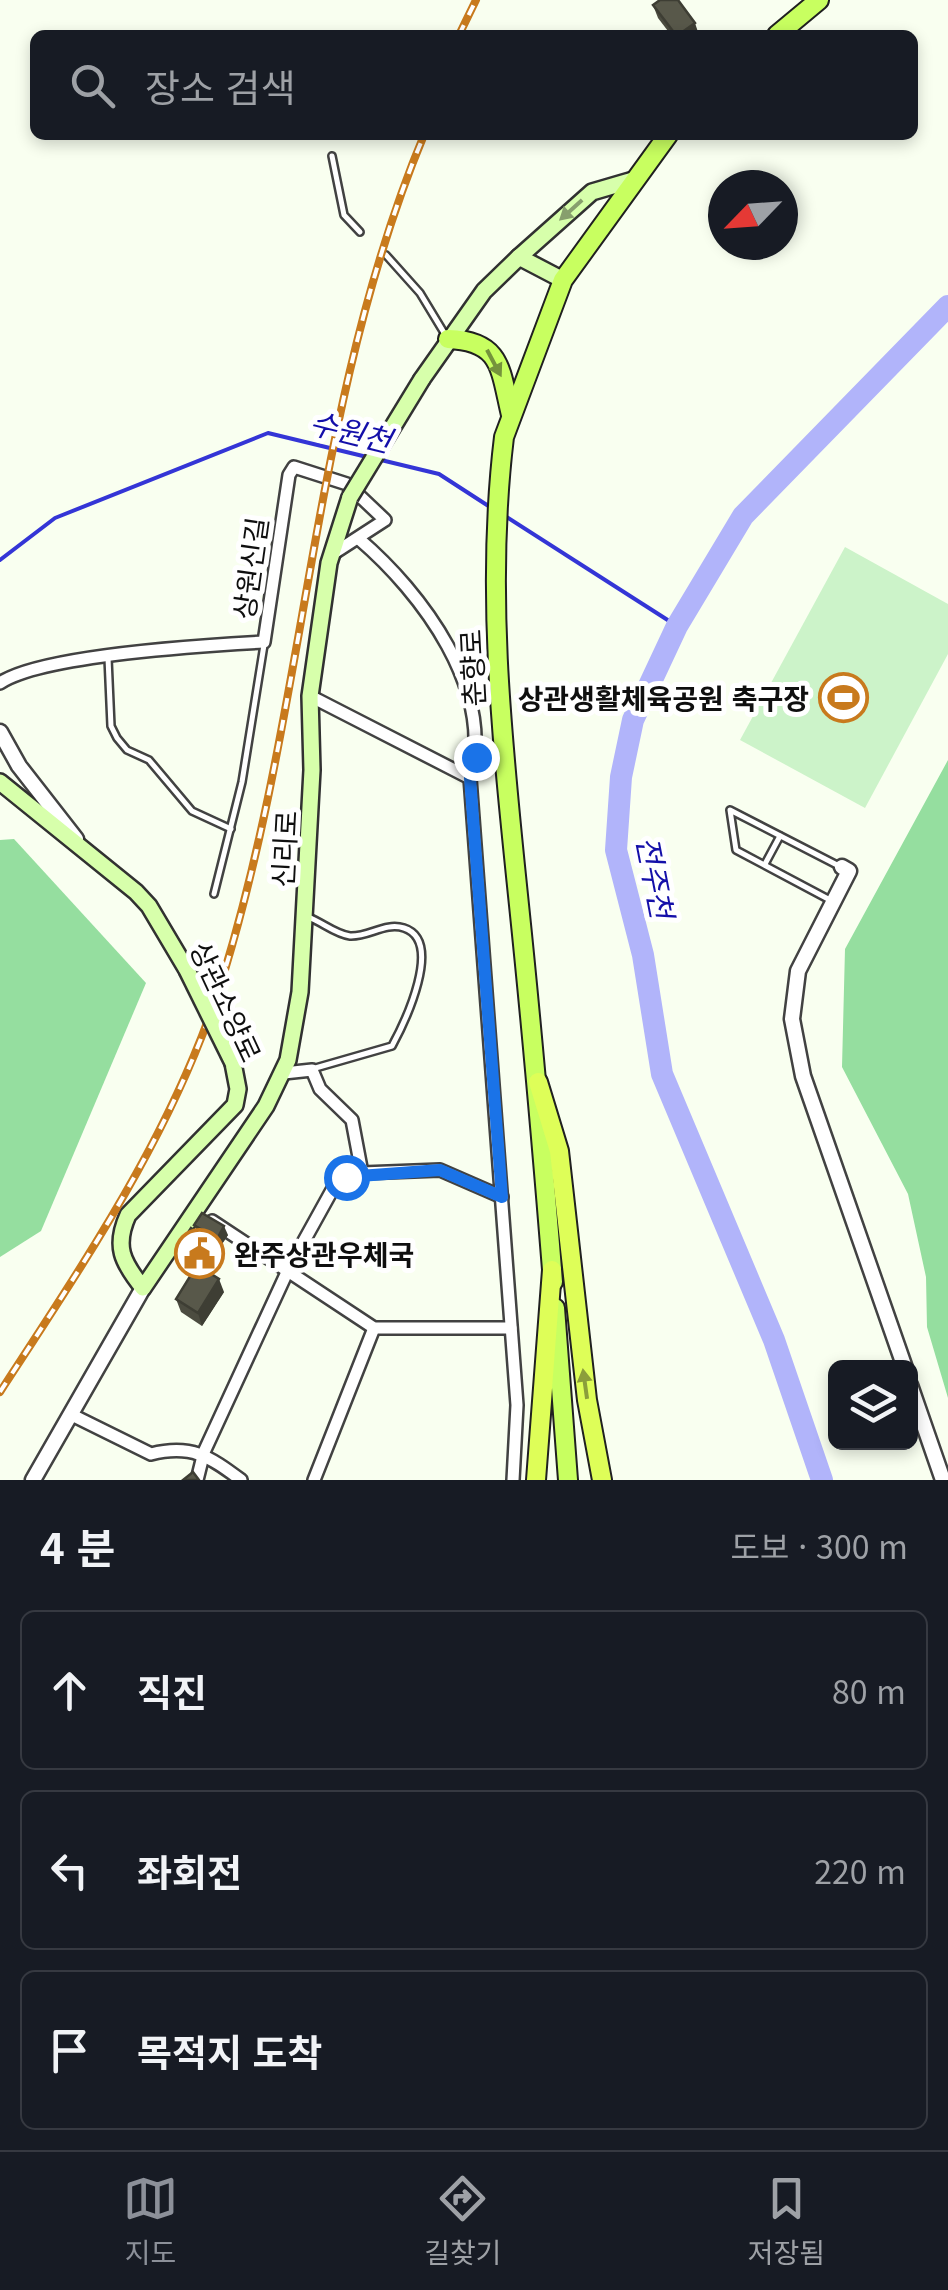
<!DOCTYPE html>
<html lang="ko">
<head>
<meta charset="utf-8">
<style>
	body { margin:0; font-family:Georgia,"Noto Sans KR",serif; background:#242831; color:#f1f3f6 }
	.controls { position:absolute; right:30px; bottom:30px; display:grid; overflow:hidden; border-radius:15px; box-shadow:0 5px 15px #0003 }
	.controls button { width:90px; height:90px; display:grid; place-items:center; padding:0; border:0; border-bottom:2px solid #363941; background:#171b24; color:#f1f3f6; font:50px sans-serif }
	.compass { position:absolute; left:708px; top:170px; width:90px; height:90px; border-radius:50%; background:#171b24; box-shadow:0 5px 15px #0003; rotate:245deg }
	.stop { position:absolute; width:30px; height:30px; margin:-22px; border:8px solid #1a73e8; border-radius:50%; background:#fff }
	.stop.end { background:#1a73e8; border-color:#fff; box-shadow:0 2px 10px #0008 }
	.list { margin:0; padding:0; list-style:none }
	h2 { display:flex; justify-content:space-between; align-items:center; height:130px; margin:0; padding:0 40px; font-size:42px }
	h2 small { font-size:32px; font-weight:400; color:#9ea1a6 }
	.list li { display:grid; grid-template-columns:65px 1fr auto; gap:30px; align-items:center; box-sizing:border-box; height:160px; margin:0 20px 20px; padding:0 20px; border:2px solid #363941; border-radius:15px }
	.list b { display:block; font-size:38px; white-space:nowrap }
	.list em { font-size:32px; font-style:normal; color:#9ea1a6 }
	.icon { flex:none; width:55px; height:55px; fill:none; stroke:currentColor; stroke-width:2; stroke-linecap:round; stroke-linejoin:round }
	.map { position:relative; flex:none; width:948px; height:1480px; overflow:hidden }
	.search { position:absolute; background:#171b24; box-shadow:0 5px 15px #0003; left:30px; right:30px; top:30px; height:110px; display:flex; align-items:center; gap:25px; box-sizing:border-box; padding:0 35px; border-radius:15px; color:#9ea1a6; font-size:38px }
	.sheet { height:670px; background:#171b24 }
	nav { display:flex; justify-content:space-around; align-items:center; box-sizing:border-box; height:140px; border-top:2px solid #363941; background:#171b24; font-size:28px; color:#9ea1a6 }
	nav a { display:grid; justify-items:center; gap:5px }
	nav .on { color:#8c9099 }
	.map>svg:first-child { display:block }
</style>
</head>
<body>
<div class="map">
<svg width="948" height="1480" viewBox="0 0 948 1480">
	<rect width="100%" height="100%" fill="#f9fff0"/>
	<g fill="#95de9f">
		<polygon points="948,760 948,1398 927,1327 926,1277 908,1194 842,1067 845,949"/>
		<polygon points="14,839 146,983 41,1231 0,1257 0,840"/>
	</g>
	<polygon fill="#ccf3c9" points="845,547 948,604 948,654 865,808 740,740"/>
	<g fill="none" stroke-linecap="round" stroke-linejoin="round">
		<g stroke="#3435d6" stroke-width="4">
			<polyline points="381,460 439,474 490,507"/>
			<polyline points="502,514 677,626"/>
			<polyline points="0,560 55,518 268,433 367,457"/>
		</g>
		<polyline stroke="#b1b4fa" stroke-width="22" points="822,1480 774,1340 662,1074 643,955 616,850 621,777 633,720 677,626 743,516 948,306"/>
		<defs>
			<g id="service">
				<polyline points="332,156 344,215 360,232"/>
				<polyline points="386,255 420,293 446,336"/>
				<polyline points="108,658 111,726 117,738 127,750 149,760 192,811 231,829"/>
				<polyline points="765,864 780,836"/>
				<polyline points="214,894 242,782 264,645"/>
				<polyline points="830,900 736,850 730,810 839,866"/>
				<path d="M 308,917 C 322,922 335,934 350,936 C 369,937 385,922 404,928 C 444,941 405,1022 392,1046 L 312,1069"/>
			</g>
			<g id="minor">
				<path d="M 359,539 C 422,593 495,690 470,778"/>
				<path d="M 0,683 C 41,655 209,645 264,642 L 289,475 L 294,467 L 347,484 L 385,520 L 331,555"/>
				<polyline points="310,696 470,778 517,1405 513,1480"/>
				<polyline points="284,1073 312,1070 320,1089 352,1120 362,1173"/>
				<polyline points="212,1221 374,1328 511,1328"/>
				<path d="M 72,1415 L 151,1454 C 191,1444 209,1456 241,1480"/>
				<polyline points="197,1480 204,1452 289,1268 336,1183 362,1173 440,1170 502,1197"/>
				<polyline points="314,1480 374,1328"/>
			</g>
			<g id="tertiary">
				<polyline points="0,732 19,766 76,839"/>
				<polyline points="842,867 849,871 798,971 792,1019 803,1076 905,1368"/>
				<polyline points="910,1385 943,1480"/>
				<polyline points="33,1480 143,1288"/>
			</g>
			<g id="secondary">
				<polyline points="519,257 592,192 633,180"/>
				<polyline points="422,379 484,291 519,257 563,280"/>
				<polyline points="0,782 136,892 149,906 187,970"/>
				<path d="M 233,1063 L 238,1089 L 235,1105 L 128,1215 C 114,1246 122,1262 143,1288 L 266,1106 L 288,1060 L 300,992 L 312,770 L 310,696 L 329,563 L 350,497"/>
			</g>
			<g id="primary">
				<polyline points="777,35 819,0"/>
				<path d="M 448,339 C 502,341 500,369 511,415"/>
				<path d="M 553,1282 C 543,1156 532,1030 519,905 C 503,749 485,593 504,437 L 563,280 L 668,135"/>
				<polyline points="555,1308 568,1480"/>
			</g>
			<g id="trunk">
				<polyline points="538,1082 559,1151 587,1400 602,1480"/>
				<polyline points="536,1480 552,1270"/>
			</g>
		</defs>
		<use href="#service" stroke="#424242" stroke-width="10"/>
		<use href="#minor" stroke="#424242" stroke-width="16"/>
		<use href="#tertiary" stroke="#424242" stroke-width="19"/>
		<use href="#secondary" stroke="#313131" stroke-width="20"/>
		<use href="#primary" stroke="#202020" stroke-width="22"/>
		<use href="#trunk" stroke="#202020" stroke-width="22"/>
		<use href="#service" stroke="#fff" stroke-width="5"/>
		<use href="#minor" stroke="#fff" stroke-width="11"/>
		<use href="#tertiary" stroke="#fff" stroke-width="14"/>
		<use href="#secondary" stroke="#d7ffab" stroke-width="15"/>
		<use href="#primary" stroke="#c8ff60" stroke-width="18"/>
		<use href="#trunk" stroke="#defe58" stroke-width="18"/>
		<defs>
			<g id="rail">
				<polyline points="459,35 476,0"/>
				<path d="M 0,1392 C 87,1258 177,1127 224,973 C 308,697 312,403 424,135"/>
			</g>
		</defs>
		<use href="#rail" stroke="#c87a1d" stroke-width="8"/>
		<use href="#rail" stroke="#fff" stroke-width="4" stroke-dasharray="11" stroke-linecap="butt"/>
		<defs>
			<g id="secondary-bridge">
				<polyline points="350,497 422,379"/>
				<polyline points="187,970 233,1063"/>
			</g>
		</defs>
		<use href="#secondary-bridge" stroke="#313131" stroke-width="20" stroke-linecap="butt"/>
		<use href="#secondary-bridge" stroke="#d7ffab" stroke-width="15"/>
	</g>
	<g fill="#4c4c40">
		<polygon points="653,5 699,35 671,35 658,18"/>
		<polygon points="194,1225 228,1235 220,1247 213,1243 215,1250 204,1269 183,1255 179,1246 197,1231"/>
		<polygon points="224,1292 202,1326 181,1312 176,1299"/>
	</g>
	<g fill="#3e3e34">
		<polygon points="695,23 699,35 678,35"/>
		<polygon points="224,1226 228,1235 220,1247 217,1239"/>
		<polygon points="212,1242 215,1250 204,1269 200,1260"/>
		<polygon points="219,1279 224,1292 202,1326 198,1313"/>
	</g>
	<g fill="#58584a" stroke="#3e3e34" stroke-width="2.5">
		<polygon points="660,0 678,0 695,23 678,35 676,35 653,5"/>
		<polygon points="202,1213 224,1226 217,1239 194,1225"/>
		<polygon points="191,1228 212,1242 200,1260 179,1246"/>
		<polygon points="197,1265 219,1279 198,1313 176,1299"/>
		<polygon points="193,1472 199,1480 183,1480"/>
	</g>
	<defs><path id="oneway-solid" d="M-6-.8H1V-3.2L6.5 0L1 3.2V.8H-6Z" transform="scale(2.5)"/></defs>
	<use fill="#879f6d" href="#oneway-solid" transform="translate(571 210) rotate(138)"/>
	<use fill="#75933c" href="#oneway-solid" transform="translate(494 363) rotate(62)"/>
	<use fill="#8b9e3b" href="#oneway-solid" transform="translate(585 1384) rotate(-98)"/>
	<g fill="none" stroke-linecap="round" stroke-linejoin="round">
		<polyline stroke="#1a73e8" stroke-width="12" points="346,1177 440,1170 502,1197 470,778 476,757"/>
	</g>
	<defs>
		<symbol id="stadium-ring" viewBox="-11 -11 22 22"><circle r="9.5" fill="#fff" stroke="#c87a1d" stroke-width="1.5"/><path d="M0-5a6.5 5 0 1 0 0 10a6.5 5 0 1 0 0-10ZM-3.5-1.8h7v3.6h-7Z" fill="#c87a1d"/></symbol>
		<symbol id="civic-ring" viewBox="-11 -11 22 22"><circle r="9.5" fill="#fff" stroke="#c87a1d" stroke-width="1.5"/><path d="M-.6-6.5H3V-4.5H.6V-3L4-1V1h2V6H-6V1h2V-1L-.6-3ZM-1.2 2.5V6h2.4V2.5Z" fill="#c87a1d"/></symbol>
	</defs>
	<g fill-rule="evenodd">
		<use href="#stadium-ring" x="816" y="670" width="55" height="55"/>
		<use href="#civic-ring" x="172" y="1226" width="55" height="55"/>
	</g>
	<g text-anchor="middle" dominant-baseline="central" stroke-width="10" stroke-linejoin="round" paint-order="stroke">
		<g font-size="28" fill="#0f0f0f" stroke="#fff">
			<text transform="translate(249 568) rotate(-82)">상원신길</text>
			<text transform="translate(471 668) rotate(-93)">춘향로</text>
			<text transform="translate(283 849) rotate(-87)">신리로</text>
			<text transform="translate(227 1001) rotate(65)">상관소양로</text>
		</g>
		<g font-size="28" font-weight="bold" fill="#0f0f0f" stroke="#fff" text-anchor="end">
			<text x="809" y="697">상관생활체육공원 축구장</text>
			<text x="234" y="1253" text-anchor="start">완주상관우체국</text>
		</g>
		<g font-size="30" font-style="italic" fill="#140fa9" stroke="#fff">
			<text transform="translate(351 430) rotate(14)">수원천</text>
			<text transform="translate(657 877) rotate(79)">전주천</text>
		</g>
	</g>
</svg>
<div class="controls">
<button><svg class="icon" aria-label="layers" viewBox="0 0 24 24"><path d="M12 4l9 5-9 5-9-5zM3 14l9 5 9-5"/></svg></button>
</div>
<svg class="compass" viewBox="-18 -18 36 36"><path d="M0-13l5 13h-10z" fill="#e53935"/><path d="M0 13l5-13h-10z" fill="#9ea1a6"/></svg>
<div class="stop" style="left:346px;top:1177px"></div>
<div class="stop end" style="left:476px;top:757px"></div>
<div class="search"><svg class="icon" aria-label="search" viewBox="0 0 24 24"><circle cx="10" cy="10" r="6"/><path d="M15 15l6 6"/></svg>장소 검색</div>
</div>
<section class="sheet">
<h2>4 분<small>도보 · 300 m</small></h2>
<ul class="list">
<li><svg class="icon" aria-label="ahead" viewBox="0 0 24 24"><path d="M12 20V5M6 11l6-6 6 6"/></svg><div><b>직진</b></div><em>80 m</em></li>
<li><svg class="icon" aria-label="left" viewBox="0 0 24 24"><path d="M17 20v-9H6M10 6l-5 5 5 5"/></svg><div><b>좌회전</b></div><em>220 m</em></li>
<li><svg class="icon" aria-label="arrive" viewBox="0 0 24 24"><path d="M6 21V4h12l-3 4 3 4H6"/></svg><div><b>목적지 도착</b></div></li>
</ul>
</section>
<nav>
<a class="on"><svg class="icon" aria-label="map" viewBox="0 0 24 24"><path d="M3 6l6-2 6 2 6-2v14l-6 2-6-2-6 2zM9 4v14M15 6v14"/></svg>지도</a>
<a><svg class="icon" aria-label="directions" viewBox="0 0 24 24"><path d="M12 3l9 9-9 9-9-9zM9 14v-3h6M13 9l2 2-2 2"/></svg>길찾기</a>
<a><svg class="icon" aria-label="saved" viewBox="0 0 24 24"><path d="M7 4h10v16l-5-4-5 4z"/></svg>저장됨</a>
</nav>
</body>
</html>
